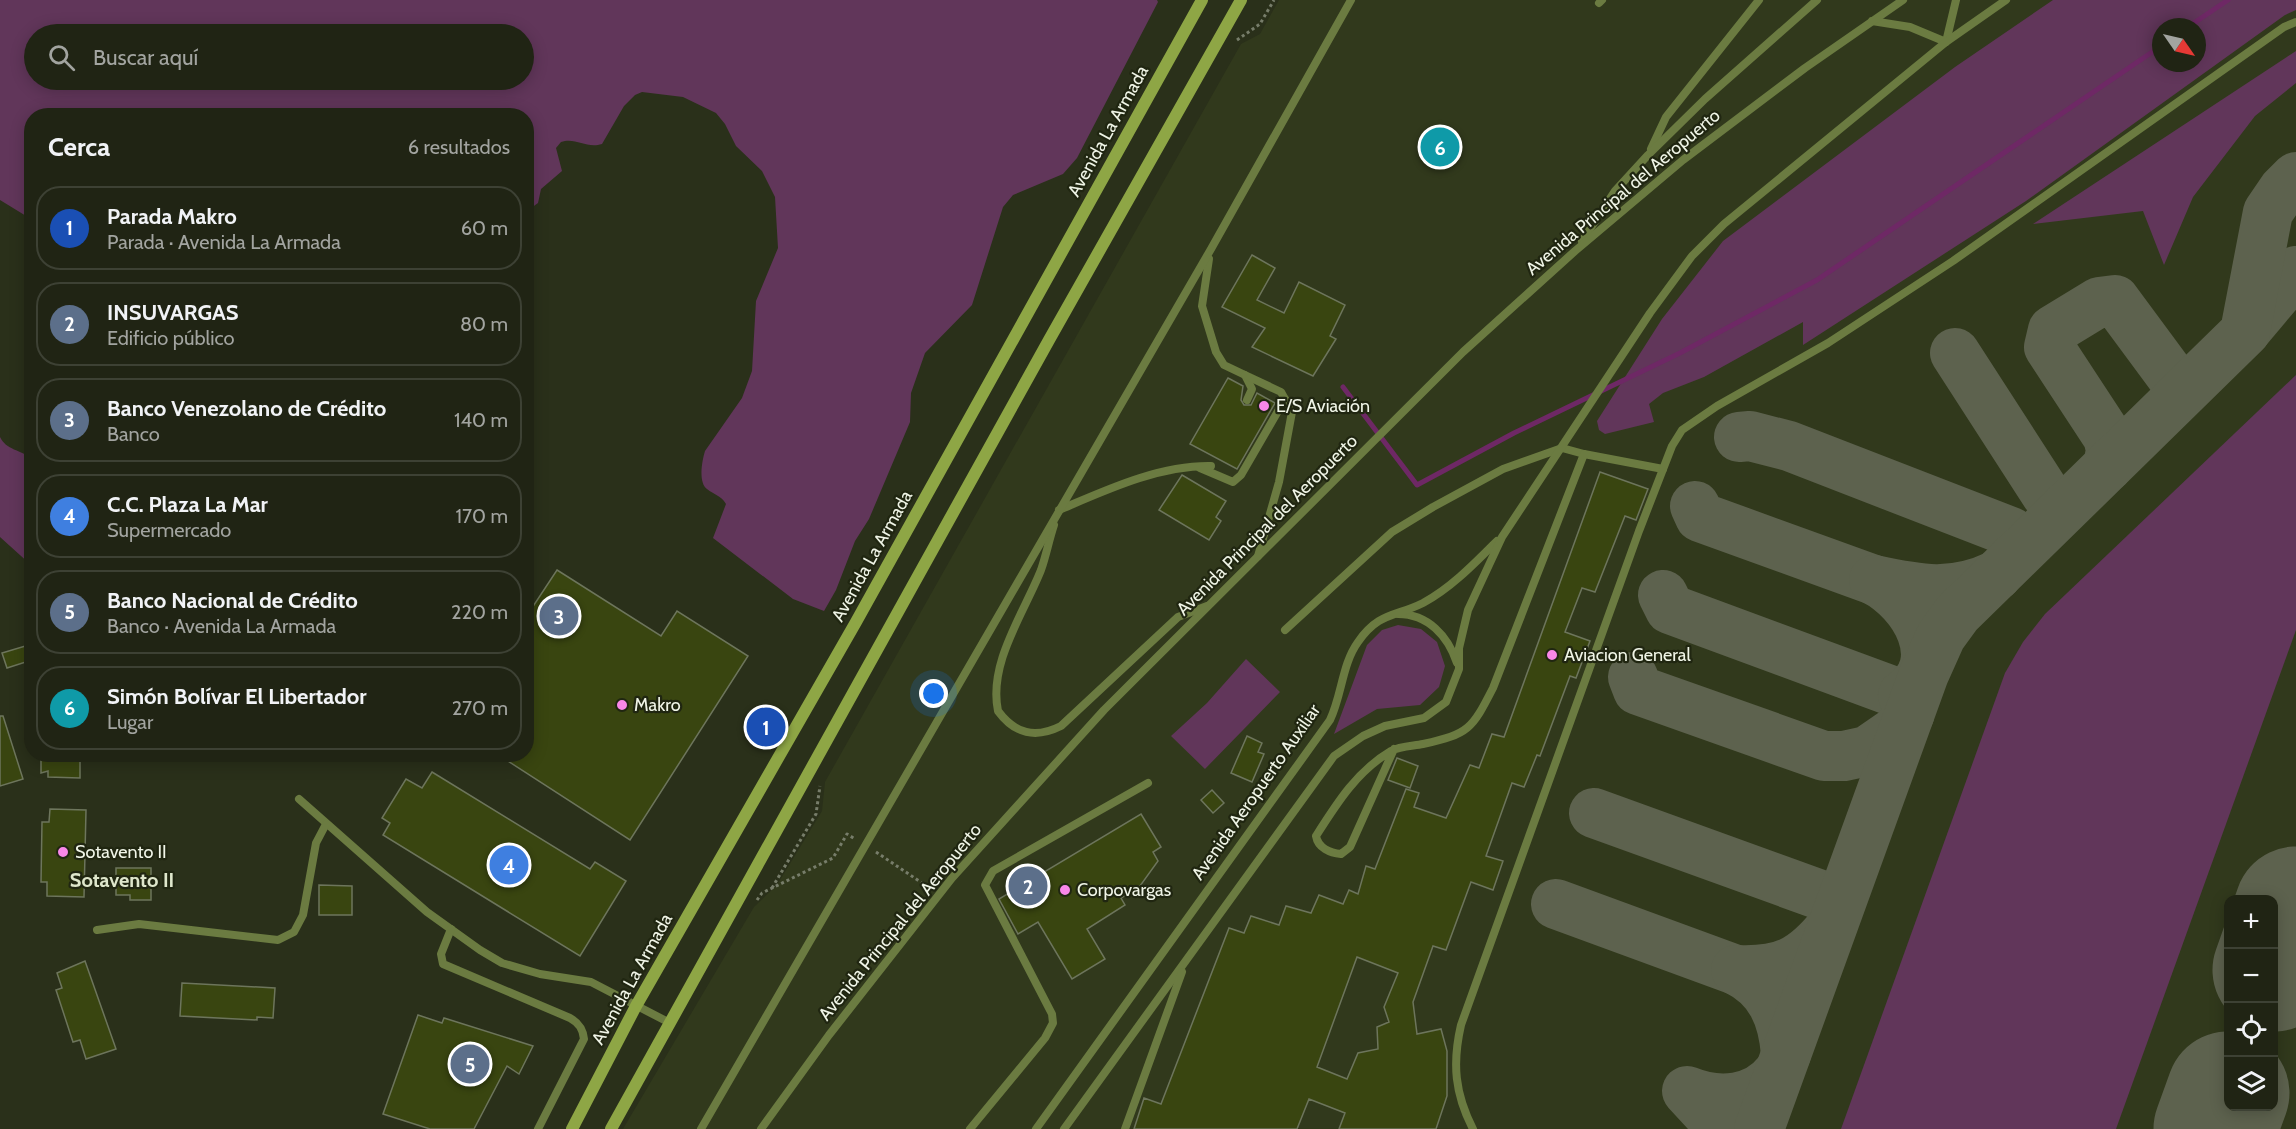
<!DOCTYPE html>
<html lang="es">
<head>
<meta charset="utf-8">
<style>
	body { margin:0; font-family:Cabin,sans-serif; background:#2d3022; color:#f1f3f6 }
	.controls { position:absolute; right:18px; bottom:18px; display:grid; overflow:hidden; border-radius:12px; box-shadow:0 3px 15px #0003 }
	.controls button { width:54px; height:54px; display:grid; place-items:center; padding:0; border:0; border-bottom:2px solid #3d4134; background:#202414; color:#f1f3f6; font:30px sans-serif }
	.compass { position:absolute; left:2152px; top:18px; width:54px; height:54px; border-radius:50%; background:#202414; box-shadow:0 3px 15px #0003; rotate:124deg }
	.you { position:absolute; left:934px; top:694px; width:21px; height:21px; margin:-15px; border:4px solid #fff; border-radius:50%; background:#1a73e8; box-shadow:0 0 0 9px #1a73e833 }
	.badge { display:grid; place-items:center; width:39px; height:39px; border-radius:50%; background:#ea580c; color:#fff; font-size:20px; font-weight:700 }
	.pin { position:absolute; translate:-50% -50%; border:3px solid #fff; box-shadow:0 2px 6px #0006 }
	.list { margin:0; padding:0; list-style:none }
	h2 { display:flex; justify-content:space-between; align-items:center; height:78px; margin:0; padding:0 24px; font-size:26px }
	h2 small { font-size:20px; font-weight:400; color:#a2a4a0 }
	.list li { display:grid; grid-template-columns:39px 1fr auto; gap:18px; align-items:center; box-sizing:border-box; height:84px; margin:0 12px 12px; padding:0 12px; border:2px solid #3d4134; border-radius:24px }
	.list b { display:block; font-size:22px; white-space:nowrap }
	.list p { margin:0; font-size:20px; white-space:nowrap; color:#a2a4a0 }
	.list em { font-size:20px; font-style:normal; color:#a2a4a0 }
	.icon { flex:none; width:33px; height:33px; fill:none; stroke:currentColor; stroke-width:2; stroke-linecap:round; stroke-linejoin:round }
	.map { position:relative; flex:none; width:2296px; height:1129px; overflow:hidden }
	.search { position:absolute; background:#202414; box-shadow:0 3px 15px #0003; left:24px; top:24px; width:510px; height:66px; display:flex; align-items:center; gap:15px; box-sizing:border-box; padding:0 21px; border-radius:33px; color:#a2a4a0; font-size:22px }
	.panel { position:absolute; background:#202414; box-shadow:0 3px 15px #0003; left:24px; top:108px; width:510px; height:654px; border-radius:24px }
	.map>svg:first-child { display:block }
</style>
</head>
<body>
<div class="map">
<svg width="2296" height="1129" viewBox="0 0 2296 1129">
	<rect width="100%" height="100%" fill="#2a301a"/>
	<path fill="#31391c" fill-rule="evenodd" d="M 1279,0 L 2296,0 L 2296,1129 L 623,1129 L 754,907 L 777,885 L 822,811 L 825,782 L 1241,44 L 1260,34 ZM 2161,27 L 2197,27 L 2197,63 L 2161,63 ZM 2228,900 L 2274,900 L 2274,1106 L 2228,1106 Z"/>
	<g fill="#61365a" fill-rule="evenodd">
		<path d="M 0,0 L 1157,0 L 1158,2 L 1077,158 L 1063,174 L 1013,195 L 1003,207 L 972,305 L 925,353 L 911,393 L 910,422 L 869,519 L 855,541 L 836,590 L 824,611 L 793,599 L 713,538 L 726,504 C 721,495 714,495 707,489 C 698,482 702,461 705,451 L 742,398 L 752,371 L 756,301 L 778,248 L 775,197 L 762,171 L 736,146 L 725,124 L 716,113 L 683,97 L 642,92 L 635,95 L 624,106 L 602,144 C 586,149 576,137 561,142 L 556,148 L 562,171 L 541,189 L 538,203 L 527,211 L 526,116 L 32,116 L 31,219 L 0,200 ZM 34,34 L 524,34 L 524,80 L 34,80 Z"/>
		<path d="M 2053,0 L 2296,0 L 2296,10 L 2285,15 L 2026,201 L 1803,345 L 1803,322 L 1704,377 L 1663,393 L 1649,404 L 1654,422 L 1605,434 L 1599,430 L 1597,421 L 1662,319 L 1723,241 L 1955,67 ZM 2161,27 L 2197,27 L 2197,63 L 2161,63 Z"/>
		<polygon points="2296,51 2296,83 2255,116 2193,197 2164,265 2143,211 2033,224"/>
		<polygon points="2296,375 2296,630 2116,1129 1841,1129 2005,673 2023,642 2045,614"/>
		<path d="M 0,437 C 6,450 21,450 31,458 L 31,565 L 0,537 Z"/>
		<polygon points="1398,625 1421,629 1437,642 1445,666 1439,687 1420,705 1377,709 1334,734 1367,645 1382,630"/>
		<polygon points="1246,659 1280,692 1205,769 1171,736 1207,703"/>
	</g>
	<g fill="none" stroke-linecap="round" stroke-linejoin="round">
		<g stroke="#6e2865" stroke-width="5">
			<polyline points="2188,27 2228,0"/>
			<polyline points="1343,387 1417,485 1514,433 1680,353 1817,280 2161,46"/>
		</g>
		<g stroke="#5d624e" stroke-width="50">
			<polyline points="2247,329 2296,271"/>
			<polyline points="1955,353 2046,494"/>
			<polyline points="1739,437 1750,436 1789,446 2011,532"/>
			<polyline points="2108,466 2111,450 2108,437 2049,347 2053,330 2099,302 2115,300 2183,392"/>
			<polyline points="1695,506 1700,517 1874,580"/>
			<polyline points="1663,595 1670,609 1903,695"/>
			<path d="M 1633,677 L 1638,690 L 1824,756 L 1844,756 L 1867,751 L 1896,731 L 1909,715 L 1903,695 C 1951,662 1915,601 1874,580 C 1920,590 1953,596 1997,575"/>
			<polyline points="1594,813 1829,898"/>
			<polyline points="1556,904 1736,970"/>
			<path d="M 1786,1054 C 1783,1017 1771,987 1736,970 C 1782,972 1803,962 1832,926"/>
			<path d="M 1722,1129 L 1687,1091 C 1719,1104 1756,1101 1778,1073"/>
			<polyline points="1759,1129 1924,674 1941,636 1957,614 2245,332 2268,212 2283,190 2296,177"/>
		</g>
		<g stroke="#5d624e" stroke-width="123">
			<polyline points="2274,970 2296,908"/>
			<polyline points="2215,1129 2228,1093"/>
		</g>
	</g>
	<g fill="#394510" stroke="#6d755c" stroke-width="1.5" fill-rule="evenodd">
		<polygon points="1252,255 1275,268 1257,300 1284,313 1299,282 1345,305 1330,336 1336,339 1313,376 1252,347 1265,328 1222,307"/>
		<polygon points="1228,378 1243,386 1241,400 1244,405 1251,405 1257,393 1275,403 1237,469 1190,444"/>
		<path d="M 1600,472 L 1648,489 L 1636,520 L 1625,516 L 1595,592 L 1582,588 L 1565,632 L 1590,641 L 1576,678 L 1570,676 L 1540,756 L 1537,755 L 1524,787 L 1512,783 L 1486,856 L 1503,861 L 1493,890 L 1471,882 L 1446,950 L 1433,946 L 1413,1002 L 1417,1034 L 1441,1029 L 1447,1051 L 1447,1096 L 1436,1129 L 1339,1129 L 1345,1113 L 1309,1099 L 1297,1129 L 1134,1129 L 1144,1098 L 1161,1104 L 1229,928 L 1244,933 L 1251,916 L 1279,925 L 1286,906 L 1311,913 L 1319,895 L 1343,904 L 1349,890 L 1358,894 L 1366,866 L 1375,869 L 1406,789 L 1419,793 L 1414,807 L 1446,818 L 1470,765 L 1479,768 L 1492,734 L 1504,737 ZM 1357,957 L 1398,973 L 1384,1007 L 1389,1022 L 1377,1027 L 1378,1049 L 1358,1053 L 1347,1079 L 1317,1067 Z"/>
		<polygon points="1182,475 1226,501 1216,517 1221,521 1209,540 1159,510"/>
		<polygon points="557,570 661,636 677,611 748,656 630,840 497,754 526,754 526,617"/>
		<polygon points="32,644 32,660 7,668 2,653"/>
		<polygon points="0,716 3,716 23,779 0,786"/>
		<polygon points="1247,736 1262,743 1258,752 1264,754 1252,782 1231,773"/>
		<polygon points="41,754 80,754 80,778 48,777 48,771 41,773"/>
		<polygon points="1397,758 1418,766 1410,788 1388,780"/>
		<polygon points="432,772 590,869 595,862 626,881 580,956 383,835 390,823 382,818 406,779 422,788"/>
		<polygon points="1212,790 1224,803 1213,813 1201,800"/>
		<polygon points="50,809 86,810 84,897 47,896 47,882 41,882 42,822 49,822"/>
		<polygon points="1141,814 1161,847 1153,852 1158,861 1140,886 1121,898 1125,905 1087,929 1105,959 1072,979 1038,922 1018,934 999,899"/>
		<polygon points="116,868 151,868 151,900 130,900 130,895 116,895"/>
		<polygon points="319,885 352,886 352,915 319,915"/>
		<polygon points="85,961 116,1049 86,1059 80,1040 73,1042 56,990 62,988 57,973"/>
		<polygon points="182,983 275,988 273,1018 257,1017 257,1020 180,1016"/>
		<polygon points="418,1015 442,1023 444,1018 533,1046 519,1074 507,1066 474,1129 430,1129 383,1114"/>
	</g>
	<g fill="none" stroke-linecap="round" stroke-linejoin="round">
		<g stroke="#777d6a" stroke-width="3" stroke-dasharray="3 3" stroke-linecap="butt">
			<polyline points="1237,40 1260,24 1274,0"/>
			<polyline points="876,852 928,887"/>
			<polyline points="772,888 816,814 820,786"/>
			<polyline points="757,900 762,893 833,858 847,834 855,839"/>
		</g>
		<g stroke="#6b7b41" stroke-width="8">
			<polyline points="1599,3 1602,0"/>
			<polyline points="1872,21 1910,27 1946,42 1956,0"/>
			<polyline points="1651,149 1666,117 1759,0"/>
			<polyline points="1582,241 1615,191 1648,155 1705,99 1817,0"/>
			<polyline points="1209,259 1202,306 1216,352 1224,365 1245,375 1252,389 1247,400"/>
			<polyline points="1245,375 1281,392 1292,412 1279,482 1258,556"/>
			<polyline points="1200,468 1233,482 1241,475 1285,399"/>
			<path d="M 1059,510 C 1106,490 1159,465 1211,466"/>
			<path d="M 1054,525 C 1049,540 1046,556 1041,570 C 1024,613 988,663 998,711 C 1015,734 1035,739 1061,726 L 1178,617 L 1207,606"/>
			<path d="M 1398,614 C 1428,614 1448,636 1457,663"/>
			<polyline points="1285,630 1392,532 1433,507 1503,469 1562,448 1584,454"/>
			<path d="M 1394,749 L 1350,847 L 1341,854 C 1330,853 1318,848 1316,836 C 1337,803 1357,771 1391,751 C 1400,746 1413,746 1423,744 C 1469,734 1472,729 1493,688 L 1584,454 L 1663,469"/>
			<polyline points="299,799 427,912 480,950 502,963 540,974 591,982 670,1023"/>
			<path d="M 451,929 L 441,954 L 443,964 L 570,1018 C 579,1023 583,1029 584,1039 L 538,1129"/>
			<polyline points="97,930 139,924 278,940 294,932 303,915 316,843 326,824"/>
			<polyline points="701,1129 1211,249 1351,0"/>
			<polyline points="761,1129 829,1035 952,878 1104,710 1463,352 1575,251 1683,160 1805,68 1903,0"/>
			<polyline points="970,1129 1045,1038 1053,1023 1052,1014 985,885 993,871 1148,783"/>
			<path d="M 1036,1129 L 1330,720 C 1342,695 1342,664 1358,642 C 1379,612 1395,617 1423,603 C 1451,588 1475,563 1497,541"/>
			<polyline points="1064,1129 1334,756 1363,736 1385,726 1424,718 1446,702 1459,669 1459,648 1468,610 1502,537 1650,313 1692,256 1724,224 1946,42 2006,0"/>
			<polyline points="1125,1129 1182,972"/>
			<path d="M 1473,1129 C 1455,1094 1452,1064 1461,1025 L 1639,531 L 1672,446 L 1682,430 L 1717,406 L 1828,343 L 1953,261 L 2284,27 L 2296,22"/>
		</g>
		<g stroke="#8ea645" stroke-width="12">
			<polyline points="572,1129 636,1006 856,622 1202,0"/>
			<polyline points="611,1129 1049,340 1241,0"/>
		</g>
	</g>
	<g fill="#f987e8" stroke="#202611" stroke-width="2">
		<circle cx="1264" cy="406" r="6"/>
		<circle cx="1552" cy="655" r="6"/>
		<circle cx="622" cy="705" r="6"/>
		<circle cx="63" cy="852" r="6"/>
		<circle cx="1065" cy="890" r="6"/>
	</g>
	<g text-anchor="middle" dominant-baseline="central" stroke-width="4.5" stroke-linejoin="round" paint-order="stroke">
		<g font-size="18" fill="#f0f5e7" stroke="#202611">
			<text transform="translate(1108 131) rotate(-61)">Avenida La Armada</text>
			<text transform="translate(1623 192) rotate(-40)">Avenida Principal del Aeropuerto</text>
			<text transform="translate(1267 525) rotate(-45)">Avenida Principal del Aeropuerto</text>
			<text transform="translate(872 556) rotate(-61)">Avenida La Armada</text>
			<text transform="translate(1256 792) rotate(-55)">Avenida Aeropuerto Auxiliar</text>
			<text transform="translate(900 922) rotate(-51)">Avenida Principal del Aeropuerto</text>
			<text transform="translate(632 979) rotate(-61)">Avenida La Armada</text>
		</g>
		<g font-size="18" fill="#f0f5e7" stroke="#202611" text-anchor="start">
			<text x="1276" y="406">E/S Aviación</text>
			<text x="1564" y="655">Aviacion General</text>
			<text x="634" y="705">Makro</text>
			<text x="75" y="852">Sotavento II</text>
			<text x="1077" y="890">Corpovargas</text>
		</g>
		<g font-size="20" font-weight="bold" fill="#dee6cb" stroke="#202611">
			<text x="122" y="880">Sotavento II</text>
		</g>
	</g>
</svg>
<div class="controls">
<button>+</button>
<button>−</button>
<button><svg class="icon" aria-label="locate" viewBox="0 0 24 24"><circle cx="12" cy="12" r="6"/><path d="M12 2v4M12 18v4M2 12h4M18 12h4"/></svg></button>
<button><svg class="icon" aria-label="layers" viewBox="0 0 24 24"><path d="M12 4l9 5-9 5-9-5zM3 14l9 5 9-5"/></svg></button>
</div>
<svg class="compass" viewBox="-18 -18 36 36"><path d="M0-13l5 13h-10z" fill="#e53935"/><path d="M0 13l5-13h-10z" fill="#a2a4a0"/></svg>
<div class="you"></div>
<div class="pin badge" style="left:766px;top:727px;background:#1a4fb4">1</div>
<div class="pin badge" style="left:1028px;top:886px;background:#5c6f8a">2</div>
<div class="pin badge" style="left:559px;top:616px;background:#5c6f8a">3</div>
<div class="pin badge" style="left:509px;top:865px;background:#3f7fe0">4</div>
<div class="pin badge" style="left:470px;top:1064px;background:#5c6f8a">5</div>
<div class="pin badge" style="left:1440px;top:147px;background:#0f9aa8">6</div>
<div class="search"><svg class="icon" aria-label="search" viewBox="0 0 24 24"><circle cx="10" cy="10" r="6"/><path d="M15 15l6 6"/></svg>Buscar aquí</div>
<section class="panel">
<h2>Cerca<small>6 resultados</small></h2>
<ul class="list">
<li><span class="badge" style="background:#1a4fb4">1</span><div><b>Parada Makro</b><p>Parada · Avenida La Armada</p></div><em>60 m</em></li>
<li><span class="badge" style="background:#5c6f8a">2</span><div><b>INSUVARGAS</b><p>Edificio público</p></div><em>80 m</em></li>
<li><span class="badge" style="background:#5c6f8a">3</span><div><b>Banco Venezolano de Crédito</b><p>Banco</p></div><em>140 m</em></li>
<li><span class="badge" style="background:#3f7fe0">4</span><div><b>C.C. Plaza La Mar</b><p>Supermercado</p></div><em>170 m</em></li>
<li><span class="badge" style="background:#5c6f8a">5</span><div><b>Banco Nacional de Crédito</b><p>Banco · Avenida La Armada</p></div><em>220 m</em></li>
<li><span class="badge" style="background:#0f9aa8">6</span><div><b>Simón Bolívar El Libertador</b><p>Lugar</p></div><em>270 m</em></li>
</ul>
</section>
</div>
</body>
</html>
